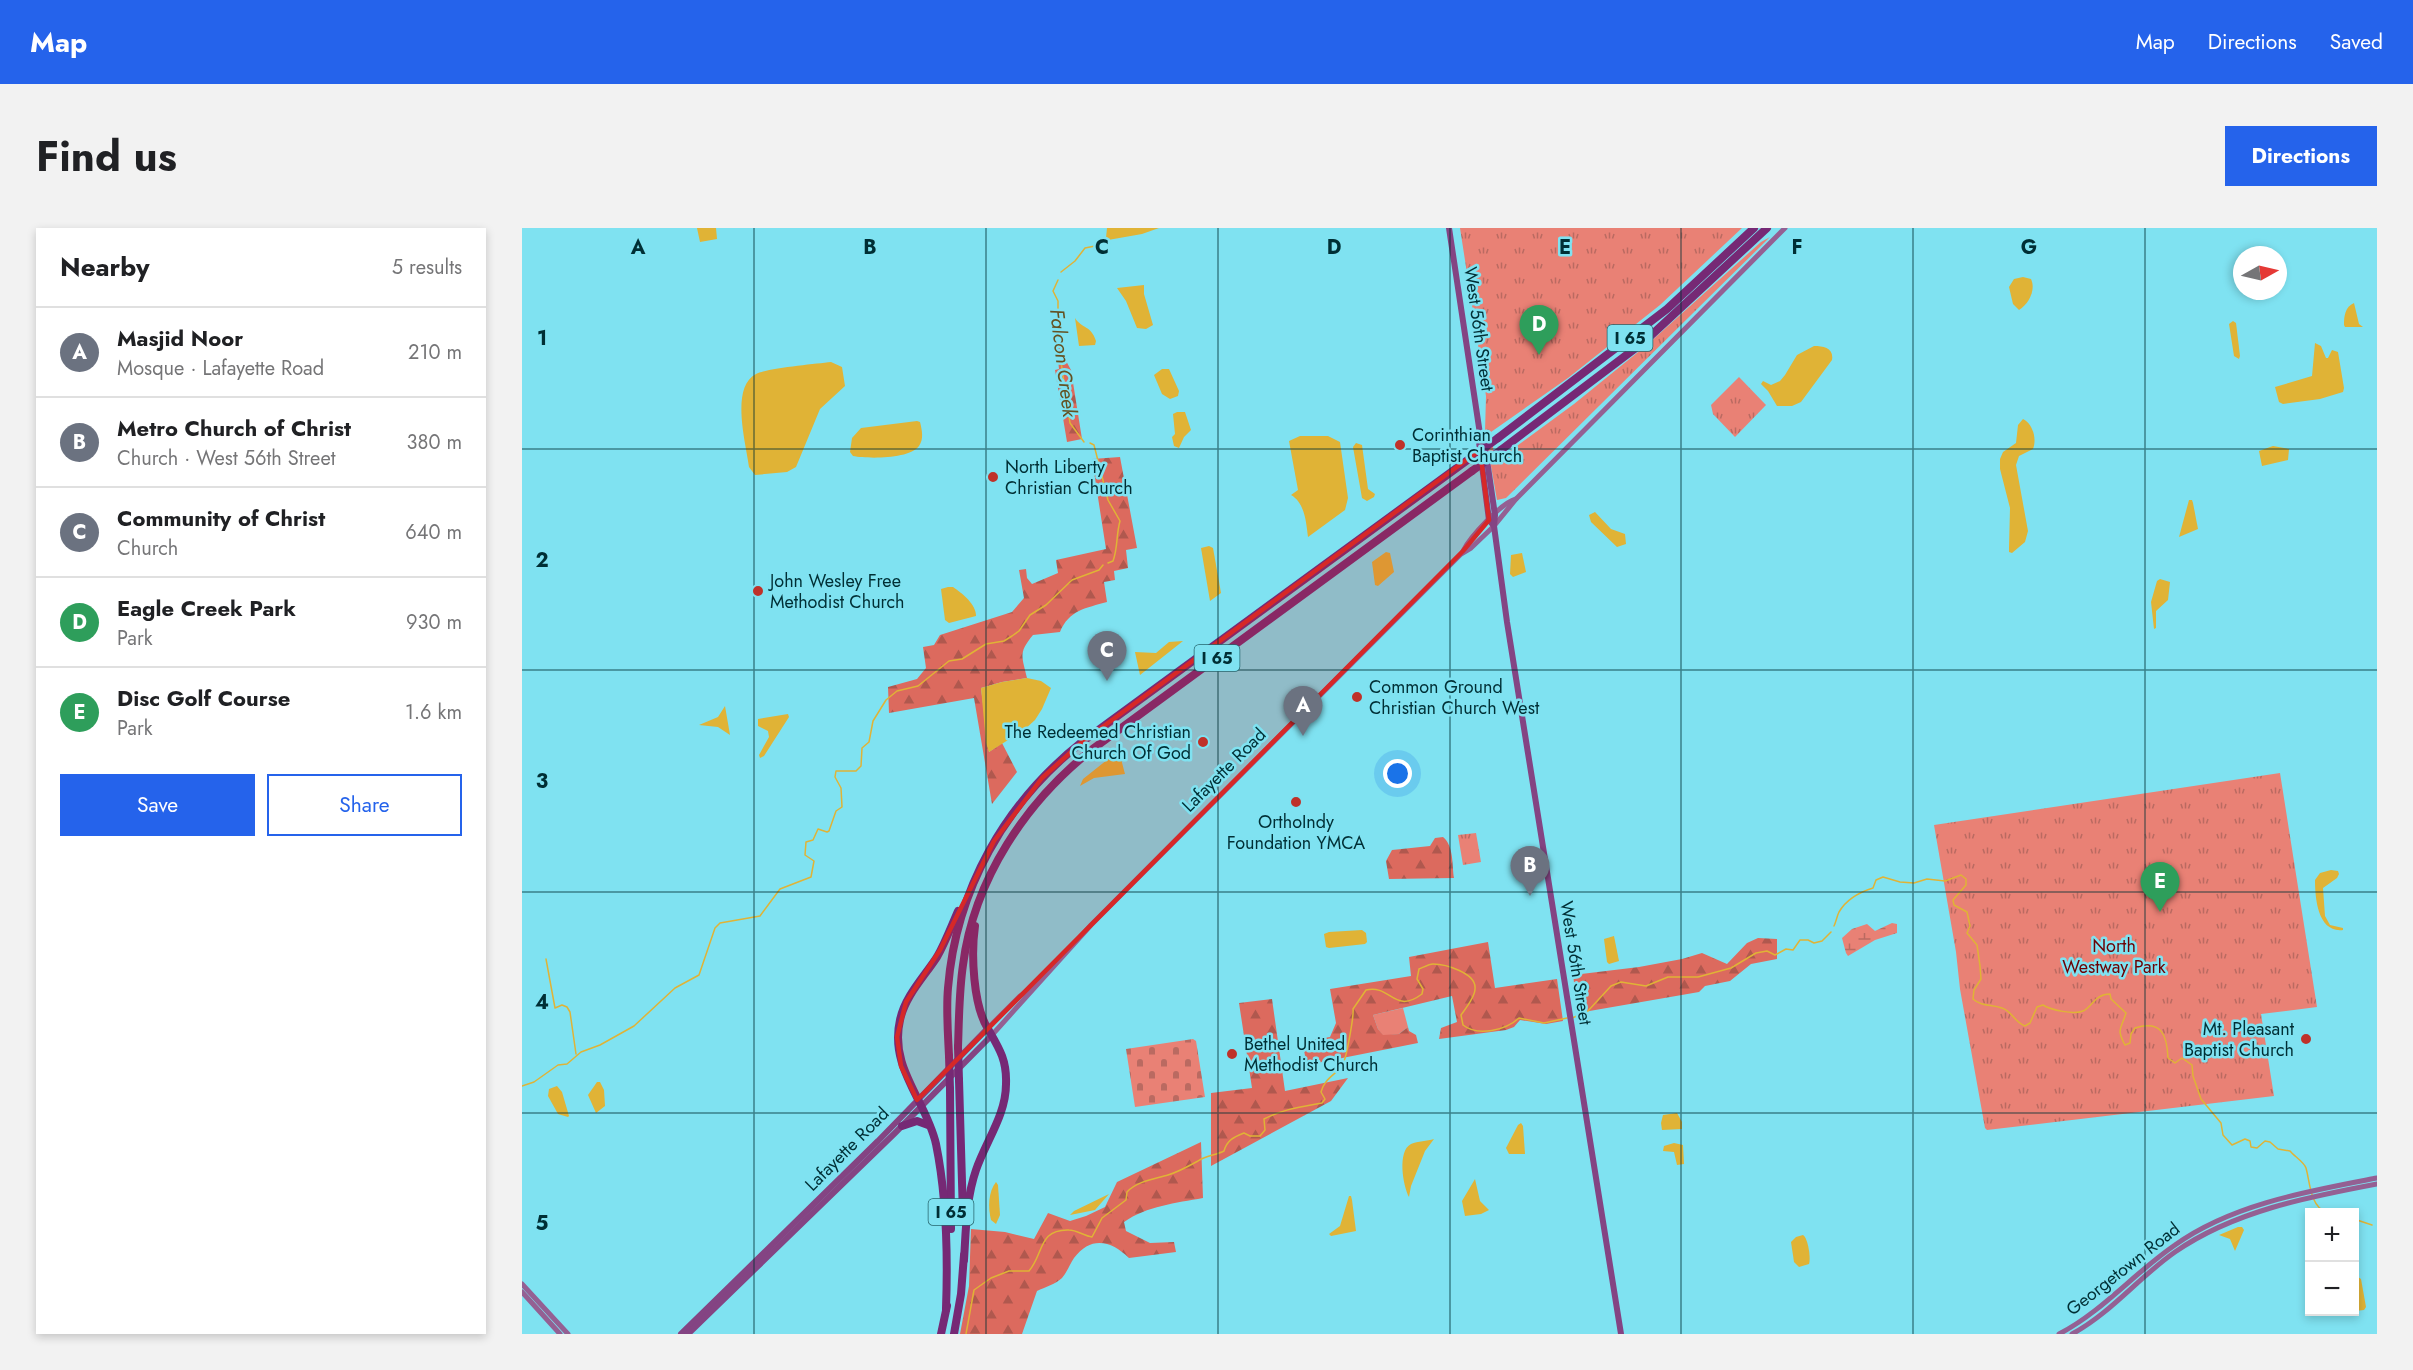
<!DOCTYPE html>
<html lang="en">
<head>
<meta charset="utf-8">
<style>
	body { margin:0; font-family:Jost,sans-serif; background:#f2f2f2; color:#202124 }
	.controls { position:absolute; right:18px; bottom:18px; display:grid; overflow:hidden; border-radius:0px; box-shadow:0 3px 9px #0003 }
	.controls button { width:54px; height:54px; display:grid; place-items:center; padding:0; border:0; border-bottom:2px solid #e0e0e0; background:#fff; color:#202124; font:30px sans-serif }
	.compass { position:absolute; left:1711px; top:18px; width:54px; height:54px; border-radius:50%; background:#fff; box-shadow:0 3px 9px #0003; rotate:82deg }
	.you { position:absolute; left:876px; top:546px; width:21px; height:21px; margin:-15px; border:4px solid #fff; border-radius:50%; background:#1a73e8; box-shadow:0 0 0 9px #1a73e833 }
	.badge { display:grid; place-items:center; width:39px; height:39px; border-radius:50%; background:#2563eb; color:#fff; font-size:20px; font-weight:700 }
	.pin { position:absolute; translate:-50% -50px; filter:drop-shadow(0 2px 3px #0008) }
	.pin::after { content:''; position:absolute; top:32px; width:21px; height:18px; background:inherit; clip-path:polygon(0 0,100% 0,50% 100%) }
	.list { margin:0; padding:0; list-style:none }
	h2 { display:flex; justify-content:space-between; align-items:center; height:78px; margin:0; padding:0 24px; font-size:26px }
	h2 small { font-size:20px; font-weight:400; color:#757577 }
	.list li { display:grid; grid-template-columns:39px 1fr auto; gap:18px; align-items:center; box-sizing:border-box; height:90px; padding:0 24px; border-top:2px solid #e0e0e0 }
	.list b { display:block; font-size:22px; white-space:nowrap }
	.list p { margin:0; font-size:20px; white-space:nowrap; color:#757577 }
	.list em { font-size:20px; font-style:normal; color:#757577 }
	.actions { display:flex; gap:12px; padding:18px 24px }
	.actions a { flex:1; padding:14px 0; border:2px solid #2563eb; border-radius:0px; text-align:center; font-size:21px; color:#2563eb }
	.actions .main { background:#2563eb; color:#fff }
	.map { position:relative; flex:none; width:1855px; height:1106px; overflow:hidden; border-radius:0px }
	header { display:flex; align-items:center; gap:36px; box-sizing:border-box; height:84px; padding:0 30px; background:#2563eb; color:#fff }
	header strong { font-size:28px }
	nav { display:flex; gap:33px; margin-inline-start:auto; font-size:21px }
	.intro { display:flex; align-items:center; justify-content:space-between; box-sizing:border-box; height:144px; padding:0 36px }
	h1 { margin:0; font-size:42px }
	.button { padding:15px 27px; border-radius:0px; background:#2563eb; color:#fff; font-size:21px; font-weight:700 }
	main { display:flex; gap:36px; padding:0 36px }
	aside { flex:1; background:#fff; border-radius:0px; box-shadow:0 3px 9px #0003 }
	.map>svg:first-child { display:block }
</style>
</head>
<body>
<header>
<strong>Map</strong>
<nav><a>Map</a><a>Directions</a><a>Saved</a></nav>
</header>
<div class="intro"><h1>Find us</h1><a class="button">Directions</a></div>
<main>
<aside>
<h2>Nearby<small>5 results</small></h2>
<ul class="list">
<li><span class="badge" style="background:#6b7280">A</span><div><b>Masjid Noor</b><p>Mosque · Lafayette Road</p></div><em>210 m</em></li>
<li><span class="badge" style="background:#6b7280">B</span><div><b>Metro Church of Christ</b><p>Church · West 56th Street</p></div><em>380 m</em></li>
<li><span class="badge" style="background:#6b7280">C</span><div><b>Community of Christ</b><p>Church</p></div><em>640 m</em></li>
<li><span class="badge" style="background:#2e9e5b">D</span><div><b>Eagle Creek Park</b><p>Park</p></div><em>930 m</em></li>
<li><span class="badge" style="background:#2e9e5b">E</span><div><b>Disc Golf Course</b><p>Park</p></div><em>1.6 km</em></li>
</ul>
<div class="actions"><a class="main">Save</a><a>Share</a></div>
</aside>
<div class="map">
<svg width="1855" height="1106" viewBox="0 0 1855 1106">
	<defs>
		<pattern id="forest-firs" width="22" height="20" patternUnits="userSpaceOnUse" patternTransform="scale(1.5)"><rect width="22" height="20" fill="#dc6a5e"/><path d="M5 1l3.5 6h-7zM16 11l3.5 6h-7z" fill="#b0584e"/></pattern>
		<pattern id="wetland-marsh" width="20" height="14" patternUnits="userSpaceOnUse" patternTransform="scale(1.5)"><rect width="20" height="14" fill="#e98175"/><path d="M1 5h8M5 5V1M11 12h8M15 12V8" fill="none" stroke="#ba6a61"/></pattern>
		<pattern id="cemetery-stones" width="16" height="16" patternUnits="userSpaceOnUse" patternTransform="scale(1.5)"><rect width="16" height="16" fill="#e98175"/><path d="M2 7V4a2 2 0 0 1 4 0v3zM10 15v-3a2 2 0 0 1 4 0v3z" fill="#ba6a61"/></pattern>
		<pattern id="park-tufts" width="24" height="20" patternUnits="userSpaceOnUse" patternTransform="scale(1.5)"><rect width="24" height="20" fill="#e98175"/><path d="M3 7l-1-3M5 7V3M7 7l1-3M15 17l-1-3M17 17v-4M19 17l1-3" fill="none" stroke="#ba6a61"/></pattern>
	</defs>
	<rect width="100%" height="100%" fill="#7fe2f1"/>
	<polygon fill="#e98175" points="881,780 886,799 877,806 861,808 856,801 851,787"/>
	<g fill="url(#forest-firs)">
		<polygon points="538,114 543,131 549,142 560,211 545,214 533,142 537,141 535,122"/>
		<path d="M 598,229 L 615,320 L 604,322 L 606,340 L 592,343 L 593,352 L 582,354 L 585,374 C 564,380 547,382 538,404 L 511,407 C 496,425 500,428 505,450 L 480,454 L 459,460 L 467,524 L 480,515 L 495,544 L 470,576 L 452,470 L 367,485 L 366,459 L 395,451 L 404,440 L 401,419 L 412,417 L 418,407 L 490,384 L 502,370 L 497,342 L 504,341 L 505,350 L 510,356 L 536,345 L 534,332 L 584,321 L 570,231 Z"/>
		<path d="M 921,609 C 932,618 930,637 932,650 L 867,651 L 864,633 L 870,622 L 908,618 L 913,610 Z"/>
		<polygon points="1236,710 1255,711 1255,731 1229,736 1208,753 1183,758 1177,764 1056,785 1051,747 1117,739 1160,731 1180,725 1205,736 1225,715"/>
		<polygon points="966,714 973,760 1035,751 1041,793 1024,796 998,792 992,799 984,802 917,811 919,800 935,794 930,768 851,787 856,801 861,807 877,806 886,799 887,803 894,807 896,815 785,837 780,813 808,809 814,795 808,761 889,748 887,729"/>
		<polygon points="750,771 763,863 826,850 809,873 689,938 689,865 730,860 717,775"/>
		<path d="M 679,914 L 681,970 C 654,975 625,978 602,994 L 604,1003 L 628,1015 L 652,1014 L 654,1024 L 607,1030 C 590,1013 569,1007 552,1030 C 548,1036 545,1044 540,1050 C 534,1056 523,1059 515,1063 L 500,1106 L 438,1106 L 447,1058 L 449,1001 L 483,1004 L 512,1011 L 526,985 L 548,993 L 564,988 L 583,979 L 595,954 Z"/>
	</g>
	<polygon fill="url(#wetland-marsh)" points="1370,695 1375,696 1375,705 1353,712 1326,728 1324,725 1320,710 1330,701 1345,696 1353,703"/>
	<polygon fill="url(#cemetery-stones)" points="671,811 674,813 683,869 613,879 604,821"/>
	<g fill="url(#park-tufts)">
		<path d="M 938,0 L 1220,0 L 1138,77 L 1046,150 L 969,204 L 973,234 L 1052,176 L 1126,116 L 1239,14 L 1248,9 C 1160,96 1072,183 984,270 L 975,272 L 963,204 L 964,168 Z"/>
		<polygon points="1217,149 1244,177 1213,209 1191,186 1189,177"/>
		<polygon points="1758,545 1795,779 1739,786 1752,868 1465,902 1463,900 1438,761 1434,724 1412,597"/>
		<polygon points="954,605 959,634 941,637 936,607"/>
	</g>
	<g fill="#e0b336">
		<polygon points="175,0 194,0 195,11 178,14"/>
		<polygon points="585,0 637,0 620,6 586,12 584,10"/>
		<path d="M 1501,49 L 1509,51 C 1514,62 1507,76 1497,82 L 1491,76 L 1487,59 L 1492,51 Z"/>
		<polygon points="622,57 622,66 631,97 624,101 615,100 604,73 595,60"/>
		<path d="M 1832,75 L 1837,96 L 1841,99 L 1823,99 L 1822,97 C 1822,88 1823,79 1832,75 Z"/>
		<path d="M 553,90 C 560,101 569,97 574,113 L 573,117 L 557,118 Z"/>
		<polygon points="1711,93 1714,95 1718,128 1717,131 1712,128 1707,96"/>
		<polygon points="1793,115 1799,118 1804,130 1806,130 1810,122 1816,124 1822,160 1821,164 1798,171 1761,176 1757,174 1753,159 1790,148"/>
		<path d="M 1292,118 C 1302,118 1312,120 1310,132 L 1279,174 L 1270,178 L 1255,178 L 1246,163 L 1239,156 L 1241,153 L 1249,157 L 1258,153 L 1263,147 L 1275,127 Z"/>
		<path d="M 309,134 L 320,139 L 323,158 L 298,181 L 274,239 L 265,244 L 233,247 L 227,239 C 224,216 208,159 234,146 C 246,140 293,136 309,134 Z"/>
		<polygon points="640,141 647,141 657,163 656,168 648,171 640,166 632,147"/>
		<polygon points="655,184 663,184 669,202 662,209 657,220 652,218 650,209 653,206 651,186"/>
		<path d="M 1501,191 C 1511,196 1515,211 1511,221 L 1497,228 L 1494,237 L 1506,303 L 1503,314 L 1490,325 L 1487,324 L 1487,320 L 1488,280 L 1478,241 L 1478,231 L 1481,224 L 1494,215 L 1496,197 Z"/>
		<path d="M 395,193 L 398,194 C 400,202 402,211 397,218 C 388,231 346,231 331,228 L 328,224 L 330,210 L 339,200 Z"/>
		<path d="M 778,208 L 806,208 L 818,214 L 826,270 L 823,282 L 786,309 C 784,294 783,275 769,267 L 776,262 L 767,213 Z"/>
		<polygon points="834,215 840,217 846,261 853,266 852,269 845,273 840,270 831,219"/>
		<polygon points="1751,218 1767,221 1766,232 1740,238 1737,223"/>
		<polygon points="1667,272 1670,272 1671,275 1676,301 1657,309"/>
		<polygon points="1073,284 1089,301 1103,306 1104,316 1095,319 1069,294 1067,287"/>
		<polygon points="687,318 691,320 699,365 688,373 679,320"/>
		<polygon points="864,324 868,325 872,344 856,358 853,357 850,334"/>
		<polygon points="1000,325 1004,344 991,349 988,346 989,327"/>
		<polygon points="1638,351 1648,354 1646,372 1634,383 1634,400 1632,401 1629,374 1635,353"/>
		<path d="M 426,359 L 431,359 C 440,365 454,376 454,388 L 427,395 L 423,392 L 419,361 Z"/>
		<polygon points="661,413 618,447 613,424 634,425 647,414"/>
		<polygon points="505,450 519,453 529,460 520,481 513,492 502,502 467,524 464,515 459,460 480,454"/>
		<polygon points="203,478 208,507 196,499 177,497 196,489"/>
		<polygon points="266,486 267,489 242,528 238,530 237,527 247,509 246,503 236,498 236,491"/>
		<polygon points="595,524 598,527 603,546 572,550 558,558 561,551"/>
		<path d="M 1809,642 L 1816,643 L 1817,646 L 1815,650 L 1801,660 L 1803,688 L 1808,697 L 1821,700 L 1821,702 C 1796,705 1793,671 1793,652 L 1798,645 Z"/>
		<polygon points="840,702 844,705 845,714 843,716 807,720 804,719 802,706 807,704"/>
		<polygon points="1092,708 1097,733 1087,736 1085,734 1082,711"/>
		<polygon points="75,854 78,854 82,862 83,878 74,885 66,867"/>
		<polygon points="35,858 40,864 47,888 46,889 36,886 26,868 27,861"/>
		<polygon points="1155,885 1160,894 1160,901 1140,902 1139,895 1141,887"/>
		<polygon points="999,895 1001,898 1003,926 987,926 984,920 996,897"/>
		<path d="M 912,911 L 903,923 L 889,958 L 887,969 C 881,958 875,923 889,916 C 896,913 905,913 912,911 Z"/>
		<polygon points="1152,915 1161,917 1162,936 1155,937 1152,924 1141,923 1142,918"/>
		<polygon points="953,951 958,973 967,982 959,986 943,988 940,973"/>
		<path d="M 474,954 L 476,957 L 478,987 L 474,996 L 469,992 C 466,980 466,964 474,954 Z"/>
		<polygon points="587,966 573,982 548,987 552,983"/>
		<polygon points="827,968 829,968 830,972 834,1003 809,1008 807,1006 818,998"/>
		<polygon points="1716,999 1720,999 1722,1002 1713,1023 1708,1011 1697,1007"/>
		<path d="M 1281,1007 C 1286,1010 1289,1030 1287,1036 L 1277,1039 L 1272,1034 L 1269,1014 L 1274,1009 Z"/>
		<polygon points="1836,1049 1839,1051 1844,1079 1842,1082 1833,1083 1835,1070 1833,1053"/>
	</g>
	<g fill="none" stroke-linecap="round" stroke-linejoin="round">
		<g stroke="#e0b336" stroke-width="1.5">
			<polyline points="539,44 553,33 563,20 578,17 580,14"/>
			<polyline points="536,52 531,63 536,73 536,90 541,104 538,127 548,195 562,214"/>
			<path d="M 568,215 L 572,217 L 586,272 L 598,293 C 594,307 596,320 591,333 L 586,335"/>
			<path d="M 1312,698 C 1314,694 1315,688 1317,684 C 1324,672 1338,664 1351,660 L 1354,652 L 1361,649 L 1378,654 L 1392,655 L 1405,651 L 1423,653 L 1439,647 L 1444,651 L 1444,657 L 1431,672 L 1432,677 L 1445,684 L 1448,698 L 1445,705 L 1455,717 L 1458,738 L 1459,751 L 1452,762 L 1451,771 C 1460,779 1469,776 1480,780 C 1490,783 1492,794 1503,798 L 1508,795 L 1515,779 L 1521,777 C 1529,782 1552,787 1561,783 C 1570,779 1573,766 1588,766 L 1589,771 L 1604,785 C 1599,802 1594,800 1603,817 L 1608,815 L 1609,806 L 1613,800 C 1640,792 1645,807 1646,830 L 1653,835 L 1660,830 L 1670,837 L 1671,848 L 1679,871 L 1699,895 L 1701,907 L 1710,917 L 1723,911 L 1728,913 L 1729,919 L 1735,920 L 1743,913 L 1748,914 L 1756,921 L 1768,923 C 1772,928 1782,934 1784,940 C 1788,954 1788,978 1804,984"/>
			<polyline points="24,731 33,780 40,777 45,779 48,784 54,826"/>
			<polyline points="1050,790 1065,784 1089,758 1099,754 1124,758 1146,749 1176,749 1209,740 1234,725 1245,723 1253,727 1264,721 1271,722 1278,712 1286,712 1292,715 1300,713 1309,704"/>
			<polyline points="0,858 12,854 36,837 45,836 59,824 78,817 112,798 153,760 177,747 193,700 198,695 238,688 258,661 289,649 292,633 283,627 284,614 291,612 296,601 305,604 307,603 314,583 320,579 319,560 313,549 314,543 334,543 339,538 340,520 347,514 351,493 364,472 375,463 396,458 427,433 440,431 464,416 482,413 490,408 497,403 508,387 524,377 550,352 577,342 581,337"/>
			<polyline points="1816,984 1817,983 1821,984"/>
			<polyline points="1832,991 1850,997"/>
			<path d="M 444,1106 L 452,1062 L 469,1050 L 487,1043 L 507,1043 C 522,1026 516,1001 547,1002 C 555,1002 562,1008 570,1009 L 580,990 L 604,972 L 605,964 C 615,953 633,951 646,947 C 656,944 667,938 676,933 C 683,928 694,927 702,923 C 705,912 712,909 722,905 L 728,908 L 738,908 L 743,902 L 742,891 C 761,881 779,879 800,875 L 803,871 L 799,864 C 802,851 813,847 820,838 C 824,833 832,788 831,781 L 844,762 C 869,756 872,787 900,766 L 901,761 L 895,751 L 897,741 C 900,740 907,736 911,736 C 923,736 955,745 953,761 C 953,769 944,780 939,787 L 941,797 C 956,809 984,802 997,790 L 1022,795 L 1045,790"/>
		</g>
		<g stroke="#946093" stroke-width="5">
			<path d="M 941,323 C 948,309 979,275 994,271"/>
			<polyline points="465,801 498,768 513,758"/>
			<polyline points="470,807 569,697 939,326 949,320 972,298 994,271 1263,0"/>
			<polyline points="0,1056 46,1106"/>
			<polyline points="0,1064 38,1106"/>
			<path d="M 1537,1106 C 1581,1083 1612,1045 1653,1017 C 1710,976 1787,963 1855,950"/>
			<path d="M 1550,1106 C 1589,1085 1617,1049 1653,1024 C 1712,983 1786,969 1855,956"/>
		</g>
		<g stroke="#844483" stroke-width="6">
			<polyline points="927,0 958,206 957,214 967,292 971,297"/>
			<polyline points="958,206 962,212 973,287 972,298 985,394 1099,1106"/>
			<polyline points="159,1106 356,913 465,801"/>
			<polyline points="166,1106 373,905 470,807"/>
		</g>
		<g stroke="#762975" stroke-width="8">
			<polyline points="976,210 1145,81 1232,0"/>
			<polyline points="979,222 1123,113 1245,0"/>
			<path d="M 436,819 C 437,792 437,764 441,737 C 452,651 504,573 572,520 L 950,243"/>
			<path d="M 427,828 C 426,806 424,782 426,760 C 434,661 483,575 560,514 L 947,231"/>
			<polyline points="437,852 441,988"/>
			<polyline points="428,861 429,1001"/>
			<polyline points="380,898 395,893 406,897"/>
			<path d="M 442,1032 C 444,1001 444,971 454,942 C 464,913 484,887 484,856 C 485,832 477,820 466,801 C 451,777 449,726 453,698"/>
			<path d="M 424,1081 C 426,1026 425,970 414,916 C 404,872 367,840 378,792 C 383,768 402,749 415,729 C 423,715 429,699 436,683"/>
			<polyline points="419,1106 425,1078"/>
			<polyline points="432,1106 439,1066 442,1027"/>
		</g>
		<g stroke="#762975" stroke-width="8">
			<polyline points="947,231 976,210"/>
			<polyline points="950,243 979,222"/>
			<polyline points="436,819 437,852"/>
			<polyline points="427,828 428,861"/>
		</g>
	</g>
	<path fill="#d62828" fill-opacity="0.2" stroke="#d62828" stroke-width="4.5" stroke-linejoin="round" d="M 958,222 L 967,292 L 941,323 L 395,872 L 379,838 L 375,809 L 384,774 L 418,722 L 472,613 L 520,550 L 560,514 Z"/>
	<path fill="none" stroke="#002f35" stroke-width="1.5" stroke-opacity="0.55" d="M 232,0 L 232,1106M 464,0 L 464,1106M 696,0 L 696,1106M 928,0 L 928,1106M 1159,0 L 1159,1106M 1391,0 L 1391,1106M 1623,0 L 1623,1106M 0,221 L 1855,221M 0,442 L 1855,442M 0,664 L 1855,664M 0,885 L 1855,885"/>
	<g fill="#bf3129" stroke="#7fe2f1" stroke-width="2">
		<circle cx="878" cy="217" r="6"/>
		<circle cx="471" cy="249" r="6"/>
		<circle cx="236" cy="363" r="6"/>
		<circle cx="835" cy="469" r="6"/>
		<circle cx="681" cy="514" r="6"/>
		<circle cx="774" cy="574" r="6"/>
		<circle cx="1784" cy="811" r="6"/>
		<circle cx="710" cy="826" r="6"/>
	</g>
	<g text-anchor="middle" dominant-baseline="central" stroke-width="5" stroke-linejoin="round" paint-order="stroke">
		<g fill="#7fe2f1" stroke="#26656d" stroke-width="1.5">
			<rect x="1085.5" y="97" width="45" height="26" rx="4.5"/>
			<rect x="672.5" y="417" width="45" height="26" rx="4.5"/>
			<rect x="406.5" y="971" width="45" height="26" rx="4.5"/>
		</g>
		<g font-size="16" font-weight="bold" fill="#002f35">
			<text x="1108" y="110">I 65</text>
			<text x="695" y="430">I 65</text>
			<text x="429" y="984">I 65</text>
		</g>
		<g font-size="18" fill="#002f35" stroke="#7fe2f1">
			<text transform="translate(957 101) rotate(82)">West 56th Street</text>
			<text transform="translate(702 542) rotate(-45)">Lafayette Road</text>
			<text transform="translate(1054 735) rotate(81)">West 56th Street</text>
			<text transform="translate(325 921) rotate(-45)">Lafayette Road</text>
			<text transform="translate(1601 1041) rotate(-38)">Georgetown Road</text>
		</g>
		<g font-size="18" fill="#002f35" stroke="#7fe2f1" text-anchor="start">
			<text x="890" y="207">Corinthian<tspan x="890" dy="21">Baptist Church</tspan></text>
			<text x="483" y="239">North Liberty<tspan x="483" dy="21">Christian Church</tspan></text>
			<text x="248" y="353">John Wesley Free<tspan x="248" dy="21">Methodist Church</tspan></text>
			<text x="847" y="459">Common Ground<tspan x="847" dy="21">Christian Church West</tspan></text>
			<text x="669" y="504" text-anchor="end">The Redeemed Christian<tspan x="669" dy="21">Church Of God</tspan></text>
			<text x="774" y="594" text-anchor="middle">OrthoIndy<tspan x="774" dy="21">Foundation YMCA</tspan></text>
			<text x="1772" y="801" text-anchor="end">Mt. Pleasant<tspan x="1772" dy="21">Baptist Church</tspan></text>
			<text x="722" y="816">Bethel United<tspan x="722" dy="21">Methodist Church</tspan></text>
		</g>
		<g font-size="18" fill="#6d0002" stroke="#7fe2f1">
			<text x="1592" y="718">North<tspan x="1592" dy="21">Westway Park</tspan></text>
		</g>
		<g font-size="20" font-style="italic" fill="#645222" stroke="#7fe2f1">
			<text transform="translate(541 135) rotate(83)">Falcon Creek</text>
		</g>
	</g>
	<g font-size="20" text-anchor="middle" font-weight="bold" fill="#002f35" stroke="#7fe2f1" stroke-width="5" stroke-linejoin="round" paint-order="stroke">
		<text x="116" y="26">A</text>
		<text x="348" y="26">B</text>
		<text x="580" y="26">C</text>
		<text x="812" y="26">D</text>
		<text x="1043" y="26">E</text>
		<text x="1275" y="26">F</text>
		<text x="1507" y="26">G</text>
		<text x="20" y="117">1</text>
		<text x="20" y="339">2</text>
		<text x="20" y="560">3</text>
		<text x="20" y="781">4</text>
		<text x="20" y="1002">5</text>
	</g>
</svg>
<div class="controls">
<button>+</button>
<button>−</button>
</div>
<svg class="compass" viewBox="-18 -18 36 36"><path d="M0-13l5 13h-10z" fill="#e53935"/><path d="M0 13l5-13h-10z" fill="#757577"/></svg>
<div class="you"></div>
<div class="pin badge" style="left:781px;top:508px;background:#6b7280">A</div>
<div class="pin badge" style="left:1008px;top:668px;background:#6b7280">B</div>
<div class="pin badge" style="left:585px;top:453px;background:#6b7280">C</div>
<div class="pin badge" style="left:1017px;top:127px;background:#2e9e5b">D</div>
<div class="pin badge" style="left:1638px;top:684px;background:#2e9e5b">E</div>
</div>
</main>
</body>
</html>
